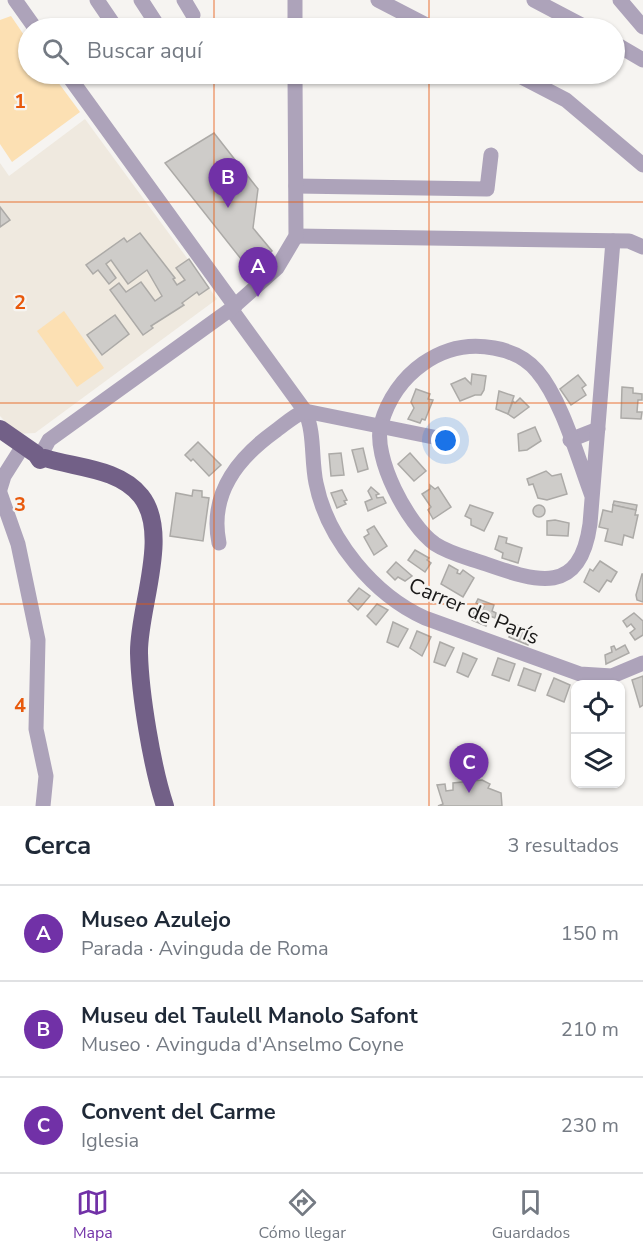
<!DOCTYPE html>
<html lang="es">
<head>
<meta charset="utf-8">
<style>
	body { margin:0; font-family:"Nunito Sans",sans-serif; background:#f2f2f3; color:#1f2937 }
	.controls { position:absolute; right:18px; bottom:18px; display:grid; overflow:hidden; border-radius:12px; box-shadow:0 2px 4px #0004 }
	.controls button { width:54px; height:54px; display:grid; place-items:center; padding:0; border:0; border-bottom:2px solid #e0e1e3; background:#fff; color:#1f2937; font:30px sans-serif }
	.you { position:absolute; left:446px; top:441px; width:21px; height:21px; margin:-15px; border:4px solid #fff; border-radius:50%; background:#1a73e8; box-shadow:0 0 0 9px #1a73e833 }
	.badge { display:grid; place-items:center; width:39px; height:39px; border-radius:50%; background:#7131a7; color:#fff; font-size:20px; font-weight:700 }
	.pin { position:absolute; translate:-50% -50px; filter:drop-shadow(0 2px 3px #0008) }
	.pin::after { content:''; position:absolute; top:32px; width:21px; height:18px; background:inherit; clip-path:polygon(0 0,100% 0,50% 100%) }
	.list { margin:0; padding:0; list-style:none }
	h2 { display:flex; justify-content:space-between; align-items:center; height:78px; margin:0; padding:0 24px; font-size:26px }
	h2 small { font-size:20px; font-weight:400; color:#747a83 }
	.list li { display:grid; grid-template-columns:39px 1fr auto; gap:18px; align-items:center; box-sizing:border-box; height:96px; padding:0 24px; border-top:2px solid #e0e1e3 }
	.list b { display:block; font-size:22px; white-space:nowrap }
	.list p { margin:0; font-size:20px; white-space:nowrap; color:#747a83 }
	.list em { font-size:20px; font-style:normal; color:#747a83 }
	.icon { flex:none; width:33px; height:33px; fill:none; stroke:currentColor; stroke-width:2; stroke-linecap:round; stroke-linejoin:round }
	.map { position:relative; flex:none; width:643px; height:806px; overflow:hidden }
	.search { position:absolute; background:#fff; box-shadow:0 2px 4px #0004; left:18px; right:18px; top:18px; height:66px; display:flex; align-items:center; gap:15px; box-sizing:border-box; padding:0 21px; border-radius:33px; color:#747a83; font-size:22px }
	.sheet { height:366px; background:#fff }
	nav { display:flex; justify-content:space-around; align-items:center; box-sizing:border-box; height:84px; border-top:2px solid #e0e1e3; background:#fff; font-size:16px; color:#747a83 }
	nav a { display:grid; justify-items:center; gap:3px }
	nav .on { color:#7131a7 }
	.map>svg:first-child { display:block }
</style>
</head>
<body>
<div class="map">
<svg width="643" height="806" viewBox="0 0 643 806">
	<rect width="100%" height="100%" fill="#f6f4f1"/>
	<polygon fill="#efe9df" points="85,119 217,299 35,433 17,434 0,416 0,163 9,176"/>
	<g fill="#fce0b3">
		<polygon points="11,16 28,41 28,74 52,74 80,112 12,162 0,144 0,20"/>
		<polygon points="64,311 104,368 77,387 37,331"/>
	</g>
	<g fill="#ceccc9" stroke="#acaaa7" stroke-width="1.5">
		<polygon points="214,133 258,189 253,228 272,251 249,269 165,163"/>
		<polygon points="0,207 10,220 0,227"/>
		<polygon points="140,233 175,278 173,279 177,285 185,280 176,268 189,259 209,288 199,295 197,292 182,303 184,305 151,326 153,328 143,335 110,290 119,283 126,292 141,282 155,301 162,296 147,270 128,284 111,260 106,264 116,278 109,284 98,270 93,274 86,265 124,238 127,242"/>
		<polygon points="115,315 129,334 102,355 87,335"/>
		<polygon points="472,374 486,376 484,390 481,395 475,395 460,401 451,384 465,378 471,384"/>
		<polygon points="578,375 586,385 582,388 586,395 571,405 560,389"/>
		<polygon points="622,387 633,388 633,393 642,394 642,400 638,400 637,412 642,412 641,419 621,418"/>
		<polygon points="416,389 430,394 428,399 433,400 425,420 422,419 420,423 408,419 414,408 411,402"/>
		<polygon points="499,391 514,396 508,414 496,409"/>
		<polygon points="520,398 529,407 514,418 508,414 513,401 515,403"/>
		<polygon points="535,427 541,441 527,450 519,451 518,434"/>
		<polygon points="198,442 221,465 209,476 193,459 191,461 185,455"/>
		<polygon points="363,448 368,469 358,472 352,450"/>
		<polygon points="341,453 344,475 331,476 329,454"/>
		<polygon points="410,453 426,471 414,481 398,464"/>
		<polygon points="546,471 552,476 561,474 567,494 547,500 538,498 533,484 529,485 527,479"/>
		<polygon points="430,485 435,489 438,487 451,507 433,519 428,510 431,507 422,494 430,489"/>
		<polygon points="371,487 379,494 376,495 377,498 383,497 386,503 368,511 365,502 372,499 368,491"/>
		<polygon points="193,490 202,491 202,497 209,498 203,541 170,536 176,493 192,496"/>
		<polygon points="342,490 347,500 344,501 346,504 337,508 331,493"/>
		<polygon points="614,501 637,505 636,510 613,505"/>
		<polygon points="470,505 493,513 484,531 471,525 471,519 465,516"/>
		<polygon points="613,505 636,510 635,515 638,515 633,538 624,535 622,545 605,541 608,529 599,527 603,510 612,512"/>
		<circle cx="539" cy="511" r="6"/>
		<polygon points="555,520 569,523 568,536 547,535 547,521"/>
		<polygon points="374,526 387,546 374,555 364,537 369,534 367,530"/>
		<polygon points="499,536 507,538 506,543 522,548 518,563 502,558 503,553 495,549"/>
		<polygon points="415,550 429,558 427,560 431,563 425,572 408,560"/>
		<polygon points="600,561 617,572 611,582 607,580 599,592 584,582 590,569 593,571"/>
		<polygon points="396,562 412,576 405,581 398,577 395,580 387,572"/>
		<polygon points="449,565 458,570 457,573 460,574 463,570 474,578 463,597 441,584"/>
		<polygon points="642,574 643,574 643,602 637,600 636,595"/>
		<polygon points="359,588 370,596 358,610 348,601"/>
		<polygon points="478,599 494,605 492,611 496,613 495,618 490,616 486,626 472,620 475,609 480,611 484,607 476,603"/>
		<polygon points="377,604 388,610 376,625 367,616"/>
		<polygon points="634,613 643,621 643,635 635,640 630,633 635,629 631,624 627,627 623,621"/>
		<polygon points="393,622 408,629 398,647 387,642"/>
		<polygon points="514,624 533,632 528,645 509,637"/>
		<polygon points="417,631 431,637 422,656 410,648"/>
		<polygon points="440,642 454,648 445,666 434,662"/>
		<polygon points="625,645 629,653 606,664 605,655 612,652 611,647 614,646 616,650"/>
		<polygon points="463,653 477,659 468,677 457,672"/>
		<polygon points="498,658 515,664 509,681 492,675"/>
		<polygon points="524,668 541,674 535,691 518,685"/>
		<polygon points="643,676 643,705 640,707 632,680"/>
		<polygon points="554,678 570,685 564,702 547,695"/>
		<polygon points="482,780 490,784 488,788 501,793 502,806 438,806 443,804 437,785 445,784 446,791 453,790 453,783"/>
	</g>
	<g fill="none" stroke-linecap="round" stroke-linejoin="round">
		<g stroke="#ada3ba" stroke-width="15">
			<polyline points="15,0 35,28"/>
			<polyline points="97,0 116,28"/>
			<polyline points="141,0 156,23"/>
			<polyline points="184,0 193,15"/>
			<polyline points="295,0 295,28"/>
			<polyline points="378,0 432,28"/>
			<polyline points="534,0 587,28"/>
			<polyline points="620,0 643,27"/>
			<polyline points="614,43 643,60"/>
			<polyline points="67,74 235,306"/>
			<polyline points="516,74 566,100 643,165"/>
			<polyline points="296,186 487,189 491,155"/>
			<polyline points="296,236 629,241 643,247"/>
			<path d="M 231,309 L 305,411 C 315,433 311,459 316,483 C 327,539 374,595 425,618 L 580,674 L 612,676 L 643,663"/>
			<polyline points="570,440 598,429"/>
			<polyline points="43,451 49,440 231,309 277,268 296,236 295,74"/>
			<polyline points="0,489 4,476 23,446"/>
			<polyline points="0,493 18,544 38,640 36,729 46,776 43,806"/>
			<path d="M 592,496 C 578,459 562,400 537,371 C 526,358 511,351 494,348 C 442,338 395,374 381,424 C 372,457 408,525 435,544 C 450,554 469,558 486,564 C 538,582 580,596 590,524 L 613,241"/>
			<path d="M 219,543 C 209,494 237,459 274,432 C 284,425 293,416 305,411 L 448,440"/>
		</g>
		<path stroke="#726087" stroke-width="18" d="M 0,429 L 36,454 L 40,460 L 45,458 C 76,468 119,468 141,496 C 171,534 138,609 139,653 C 140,694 152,767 165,806"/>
	</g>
	<path fill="none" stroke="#e8590c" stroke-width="1.5" stroke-opacity="0.55" d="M 214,0 L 214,28M 429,0 L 429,28M 214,74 L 214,806M 429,74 L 429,806M 0,202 L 643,202M 0,403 L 643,403M 0,604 L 643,604"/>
	<g text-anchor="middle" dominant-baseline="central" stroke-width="4.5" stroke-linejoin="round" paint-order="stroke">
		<g font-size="21" fill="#1b1a19" stroke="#f6f4f1">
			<text transform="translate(474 611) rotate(23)">Carrer de París</text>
		</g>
	</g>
	<g font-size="20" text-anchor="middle" font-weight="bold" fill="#e8590c" stroke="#f6f4f1" stroke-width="4.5" stroke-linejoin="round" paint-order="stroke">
		<text x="20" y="108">1</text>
		<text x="20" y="309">2</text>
		<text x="20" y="511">3</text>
		<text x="20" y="712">4</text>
	</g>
</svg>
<div class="controls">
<button><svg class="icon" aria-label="locate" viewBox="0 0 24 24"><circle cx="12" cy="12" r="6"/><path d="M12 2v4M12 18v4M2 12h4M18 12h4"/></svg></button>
<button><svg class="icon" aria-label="layers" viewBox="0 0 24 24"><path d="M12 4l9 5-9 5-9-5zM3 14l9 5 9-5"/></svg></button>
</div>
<div class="you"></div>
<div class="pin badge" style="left:258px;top:297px">A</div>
<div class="pin badge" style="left:228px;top:208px">B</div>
<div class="pin badge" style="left:469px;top:793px">C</div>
<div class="search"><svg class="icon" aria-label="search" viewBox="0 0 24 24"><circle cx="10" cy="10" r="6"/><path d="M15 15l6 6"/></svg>Buscar aquí</div>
</div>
<section class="sheet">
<h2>Cerca<small>3 resultados</small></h2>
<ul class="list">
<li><span class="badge">A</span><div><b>Museo Azulejo</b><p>Parada · Avinguda de Roma</p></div><em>150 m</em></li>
<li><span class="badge">B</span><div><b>Museu del Taulell Manolo Safont</b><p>Museo · Avinguda d'Anselmo Coyne</p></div><em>210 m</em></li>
<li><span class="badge">C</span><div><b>Convent del Carme</b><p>Iglesia</p></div><em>230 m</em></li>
</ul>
</section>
<nav>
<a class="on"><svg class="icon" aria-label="map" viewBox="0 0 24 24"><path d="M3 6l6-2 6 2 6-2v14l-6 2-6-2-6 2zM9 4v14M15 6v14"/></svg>Mapa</a>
<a><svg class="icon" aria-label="directions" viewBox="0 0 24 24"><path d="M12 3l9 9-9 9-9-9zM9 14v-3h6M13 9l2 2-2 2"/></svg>Cómo llegar</a>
<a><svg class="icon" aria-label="saved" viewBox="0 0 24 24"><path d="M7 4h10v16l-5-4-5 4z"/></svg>Guardados</a>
</nav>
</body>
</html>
